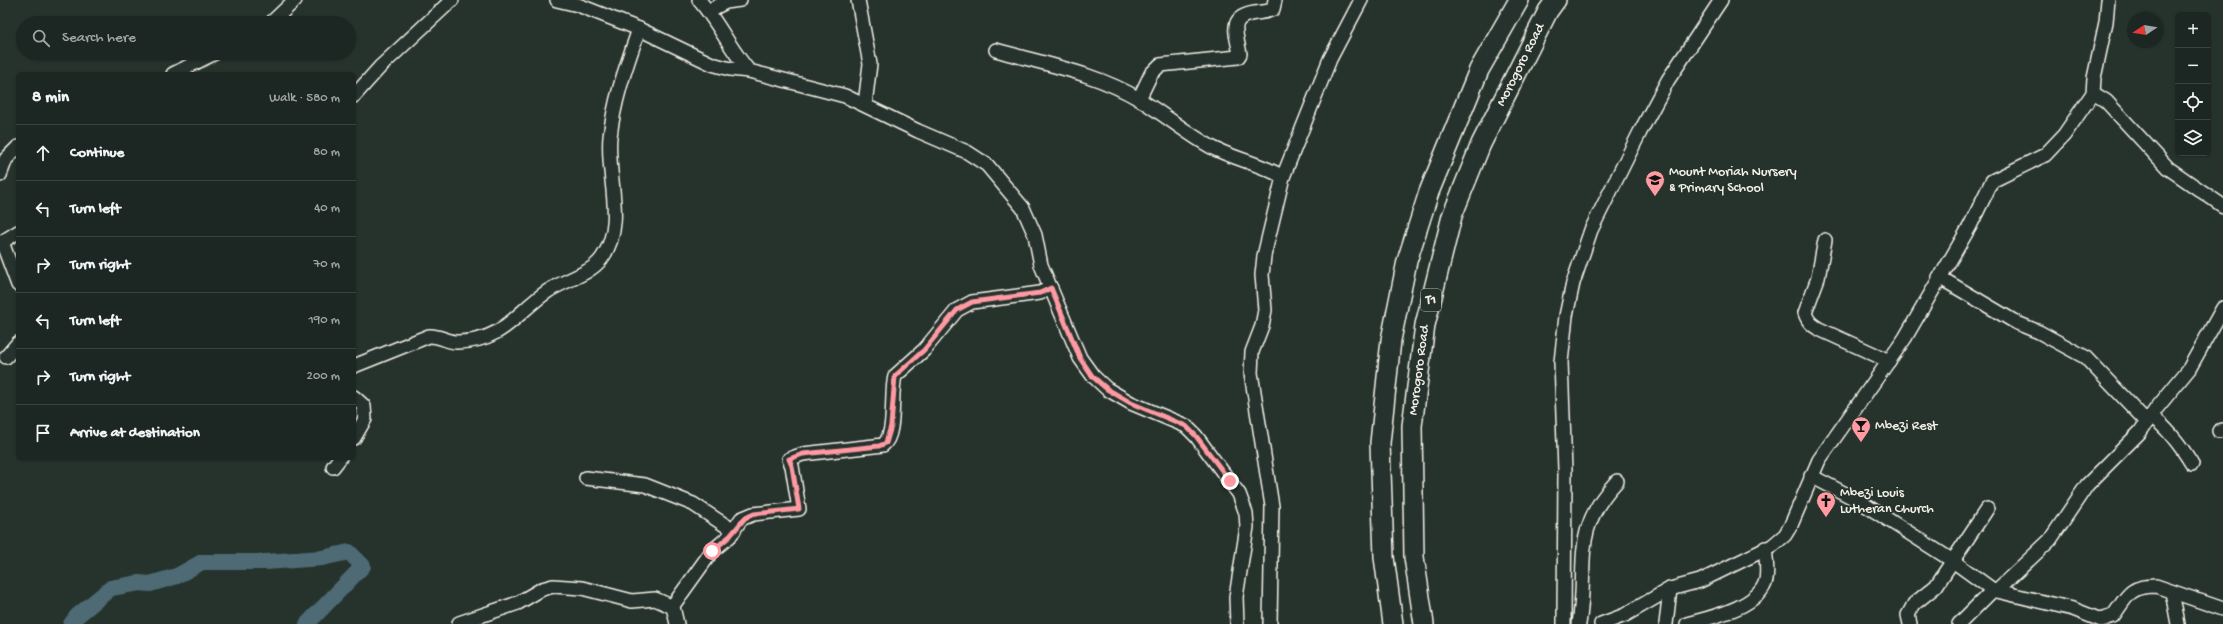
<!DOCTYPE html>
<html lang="en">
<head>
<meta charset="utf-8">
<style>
	body { margin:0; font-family:"Gochi Hand",sans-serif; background:#252e2a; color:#f1f3f6 }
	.controls { position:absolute; right:12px; top:12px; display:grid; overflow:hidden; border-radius:6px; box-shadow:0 1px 3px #0004 }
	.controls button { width:36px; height:36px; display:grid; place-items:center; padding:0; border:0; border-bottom:1px solid #3a4340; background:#1c2622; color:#f1f3f6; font:20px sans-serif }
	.compass { position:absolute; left:2127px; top:12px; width:36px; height:36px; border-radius:50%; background:#1c2622; box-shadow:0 1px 3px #0004; rotate:258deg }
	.stop { position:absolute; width:12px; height:12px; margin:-9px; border:3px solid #ff9aa2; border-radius:50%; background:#fff }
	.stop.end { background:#ff9aa2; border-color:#fff; box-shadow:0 1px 4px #0008 }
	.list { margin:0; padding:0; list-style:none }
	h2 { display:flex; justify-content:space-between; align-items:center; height:52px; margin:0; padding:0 16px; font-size:17px }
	h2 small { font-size:13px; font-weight:400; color:#a0a5a5 }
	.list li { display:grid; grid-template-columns:26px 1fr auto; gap:12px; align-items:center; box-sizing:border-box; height:56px; padding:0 16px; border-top:1px solid #3a4340 }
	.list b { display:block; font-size:15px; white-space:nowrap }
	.list em { font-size:13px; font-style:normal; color:#a0a5a5 }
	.icon { flex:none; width:22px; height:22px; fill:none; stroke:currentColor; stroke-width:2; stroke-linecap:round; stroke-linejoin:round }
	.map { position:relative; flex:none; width:2223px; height:624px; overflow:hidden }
	.search { position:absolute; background:#1c2622; box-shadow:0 1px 3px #0004; left:16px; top:16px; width:340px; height:44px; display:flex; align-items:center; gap:10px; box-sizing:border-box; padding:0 14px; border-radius:22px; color:#a0a5a5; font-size:15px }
	.panel { position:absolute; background:#1c2622; box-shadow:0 1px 3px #0004; left:16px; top:72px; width:340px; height:388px; border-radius:6px }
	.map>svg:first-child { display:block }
</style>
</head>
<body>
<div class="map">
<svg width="2223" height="624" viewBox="0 0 2223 624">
	<rect width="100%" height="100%" fill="#26332d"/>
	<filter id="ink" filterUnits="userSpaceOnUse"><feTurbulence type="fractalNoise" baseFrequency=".025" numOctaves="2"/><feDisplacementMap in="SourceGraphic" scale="8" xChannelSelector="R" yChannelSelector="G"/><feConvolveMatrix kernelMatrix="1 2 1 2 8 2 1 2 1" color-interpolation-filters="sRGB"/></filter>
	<g filter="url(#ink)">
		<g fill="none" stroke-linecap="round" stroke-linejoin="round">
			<polyline stroke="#4e6a74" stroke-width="16" points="71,624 77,616 111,588 139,583 150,584 177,576 202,562 266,562 322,558 349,552 363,566 307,624"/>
			<defs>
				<g id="minor">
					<polyline points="557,0 578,5 639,29 712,64 730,69 749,71 845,96 918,131 967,152 987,165 1023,208 1035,235 1041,265 1080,358 1093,376 1107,389 1131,403 1186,426 1196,436 1239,494 1246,513 1247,527 1236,597 1237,624"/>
					<path d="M 699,0 C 718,22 730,49 749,71"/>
					<polyline points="858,0 870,64 865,104"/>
					<polyline points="708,11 726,2 740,0"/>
					<polyline points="271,23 295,0"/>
					<path d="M 996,50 C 1044,64 1096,73 1139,99 C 1164,114 1187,134 1213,148 C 1235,159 1262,164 1283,177"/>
					<polyline points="173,74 215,53"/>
					<polyline points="2093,93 2106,101 2168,168 2223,206"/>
					<polyline points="354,96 380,67 452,0"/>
					<path d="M 1139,99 L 1151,74 L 1160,65 L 1238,57 L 1240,54 C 1236,32 1228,17 1255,13 C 1262,12 1268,12 1273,9 L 1275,0"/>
					<polyline points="0,175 6,159 18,147"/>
					<polyline points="18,232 2,242 18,285"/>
					<path d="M 1825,240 L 1818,278 L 1805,313 C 1808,322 1812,325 1819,329 L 1889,361"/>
					<polyline points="1939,277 2017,323 2039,332 2085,357 2147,422"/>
					<polyline points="6,357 18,343"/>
					<path d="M 354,366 L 429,336 C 440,335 448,343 458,342 C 504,341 515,313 548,291 C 564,280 590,275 602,258 C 627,223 606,176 610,137 C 614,99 627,64 639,29"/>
					<polyline points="354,397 364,406 365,419 354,438"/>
					<path d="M 2151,416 C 2169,429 2181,446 2192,464"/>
					<polyline points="2219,431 2223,430"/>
					<polyline points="333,467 340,458"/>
					<path d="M 1811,476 L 1859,501 L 1953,561 L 1993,590 L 2073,609 L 2101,620 L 2113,616 C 2127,597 2128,586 2156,586 L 2223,609"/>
					<polyline points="586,478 645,485 693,504 734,531"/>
					<polyline points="1996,591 2050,540 2087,485 2140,432 2156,409 2189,369 2223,308"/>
					<polyline points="2172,592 2178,624"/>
					<polyline points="459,623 518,603 542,589 553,586 582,588 632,601 655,599 673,607"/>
					<path d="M 677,624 L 673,607 L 674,604 L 712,551 L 730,536 L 741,519 L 753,514 L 799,509 L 792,466 L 789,459 L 803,454 L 883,445 C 897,434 890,394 895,376 L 924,350 L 957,310 L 972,302 L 1040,293 L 1051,288"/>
					<polyline points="1270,624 1272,506 1251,373 1252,352 1262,326 1265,310 1262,275 1264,256 1283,177 1330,59 1361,0"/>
					<polyline points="1564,624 1565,470 1561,362 1566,316 1573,283 1591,230 1640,132 1668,80 1721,0"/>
					<path d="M 1579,624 C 1589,565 1569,532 1617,481"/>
					<polyline points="1601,624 1625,615 1670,589 1700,581 1772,546 1785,535 1791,525 1819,460 1905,338 1970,226 1992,181 2045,155 2064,135 2093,93 2094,78 2106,22 2108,0"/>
					<polyline points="1666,624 1670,589"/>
					<path d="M 1687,624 C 1709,618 1760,607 1766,580 C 1768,570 1766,558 1765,548"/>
					<polyline points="1910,624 1908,615 1914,604 1936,586 1987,509"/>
					<polyline points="1959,624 1993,590"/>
				</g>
				<g id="highway">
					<polyline points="1393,624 1384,557 1380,443 1391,340 1407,261 1429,192 1479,70 1519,0"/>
					<path id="s1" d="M 1424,624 L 1414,557 L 1412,426 L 1425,325 L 1452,216 L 1481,144 L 1548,11 L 1556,0"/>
				</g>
			</defs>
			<use href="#minor" stroke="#f4f1e8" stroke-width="16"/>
			<use href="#highway" stroke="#f4f1e8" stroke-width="22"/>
			<use href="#minor" stroke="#26332d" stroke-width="13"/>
			<use href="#highway" stroke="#26332d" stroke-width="19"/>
		</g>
	</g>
	<g fill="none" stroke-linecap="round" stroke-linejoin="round" filter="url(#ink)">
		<polyline stroke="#ff9aa2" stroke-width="5" points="712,551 730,536 745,518 754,514 799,509 792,466 789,459 803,454 879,446 886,443 891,426 895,376 924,350 957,310 972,302 1040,293 1051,288 1080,358 1092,376 1107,389 1131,403 1186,426 1196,436 1230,481"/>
	</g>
	<defs>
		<symbol id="school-pin" viewBox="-11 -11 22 30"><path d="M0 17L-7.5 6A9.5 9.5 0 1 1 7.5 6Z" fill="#ff9aa2" stroke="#26332d"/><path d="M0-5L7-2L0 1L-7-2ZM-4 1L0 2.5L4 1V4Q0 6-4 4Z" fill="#111"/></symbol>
		<symbol id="bar-pin" viewBox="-11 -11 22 30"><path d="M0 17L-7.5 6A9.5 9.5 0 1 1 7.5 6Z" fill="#ff9aa2" stroke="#26332d"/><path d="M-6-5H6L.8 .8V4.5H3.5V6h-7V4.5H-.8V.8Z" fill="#111"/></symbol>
		<symbol id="church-pin" viewBox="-11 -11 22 30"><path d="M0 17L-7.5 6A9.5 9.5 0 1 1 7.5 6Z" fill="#ff9aa2" stroke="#26332d"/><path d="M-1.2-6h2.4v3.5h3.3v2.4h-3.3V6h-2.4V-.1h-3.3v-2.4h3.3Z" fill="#111"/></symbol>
	</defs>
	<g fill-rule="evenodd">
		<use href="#school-pin" x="1644" y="169" width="22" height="30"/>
		<use href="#bar-pin" x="1850" y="415" width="22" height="30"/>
		<use href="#church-pin" x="1815" y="490" width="22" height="30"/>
	</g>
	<g text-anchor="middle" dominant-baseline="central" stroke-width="3.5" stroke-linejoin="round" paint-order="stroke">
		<rect fill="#26332d" stroke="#b6b8b0" stroke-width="1" x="1421" y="289" width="20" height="22" rx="3"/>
		<g font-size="13" font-weight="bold" fill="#f4f1e8">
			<text x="1431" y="300">T1</text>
		</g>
		<g font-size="14" fill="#f4f1e8" stroke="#26332d">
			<text stroke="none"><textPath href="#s1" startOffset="579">Morogoro Road</textPath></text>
			<text stroke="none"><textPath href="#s1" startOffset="255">Morogoro Road</textPath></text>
		</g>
		<g font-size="14" fill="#f4f1e8" stroke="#26332d" text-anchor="start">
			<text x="1669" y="172">Mount Moriah Nursery<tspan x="1669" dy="16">&amp; Primary School</tspan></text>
			<text x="1875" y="426">Mbezi Rest</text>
			<text x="1840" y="493">Mbezi Louis<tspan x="1840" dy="16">Lutheran Church</tspan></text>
		</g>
	</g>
</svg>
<div class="controls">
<button>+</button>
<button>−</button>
<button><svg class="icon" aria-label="locate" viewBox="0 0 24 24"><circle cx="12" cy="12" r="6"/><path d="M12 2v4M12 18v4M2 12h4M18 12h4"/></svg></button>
<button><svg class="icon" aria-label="layers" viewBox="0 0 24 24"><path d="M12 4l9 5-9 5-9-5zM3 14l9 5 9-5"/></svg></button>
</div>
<svg class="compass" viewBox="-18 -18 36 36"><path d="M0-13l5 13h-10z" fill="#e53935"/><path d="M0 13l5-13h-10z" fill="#a0a5a5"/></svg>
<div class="stop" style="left:712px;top:551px"></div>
<div class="stop end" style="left:1230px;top:481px"></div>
<div class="search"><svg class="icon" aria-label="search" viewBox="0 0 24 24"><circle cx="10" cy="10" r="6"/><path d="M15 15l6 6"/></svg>Search here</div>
<section class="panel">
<h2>8 min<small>Walk · 580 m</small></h2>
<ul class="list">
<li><svg class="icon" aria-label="ahead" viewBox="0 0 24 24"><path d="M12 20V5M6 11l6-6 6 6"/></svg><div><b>Continue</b></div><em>80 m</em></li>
<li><svg class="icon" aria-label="left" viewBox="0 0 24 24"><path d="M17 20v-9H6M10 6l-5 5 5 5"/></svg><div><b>Turn left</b></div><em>40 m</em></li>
<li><svg class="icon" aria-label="right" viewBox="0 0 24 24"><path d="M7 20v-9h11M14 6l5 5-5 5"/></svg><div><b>Turn right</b></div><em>70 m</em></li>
<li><svg class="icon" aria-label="left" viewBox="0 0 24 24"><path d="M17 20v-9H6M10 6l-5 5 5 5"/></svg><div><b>Turn left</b></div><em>190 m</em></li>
<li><svg class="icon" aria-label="right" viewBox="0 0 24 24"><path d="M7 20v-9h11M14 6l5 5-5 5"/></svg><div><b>Turn right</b></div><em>200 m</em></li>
<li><svg class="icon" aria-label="arrive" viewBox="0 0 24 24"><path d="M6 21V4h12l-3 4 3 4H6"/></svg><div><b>Arrive at destination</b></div></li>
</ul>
</section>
</div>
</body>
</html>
